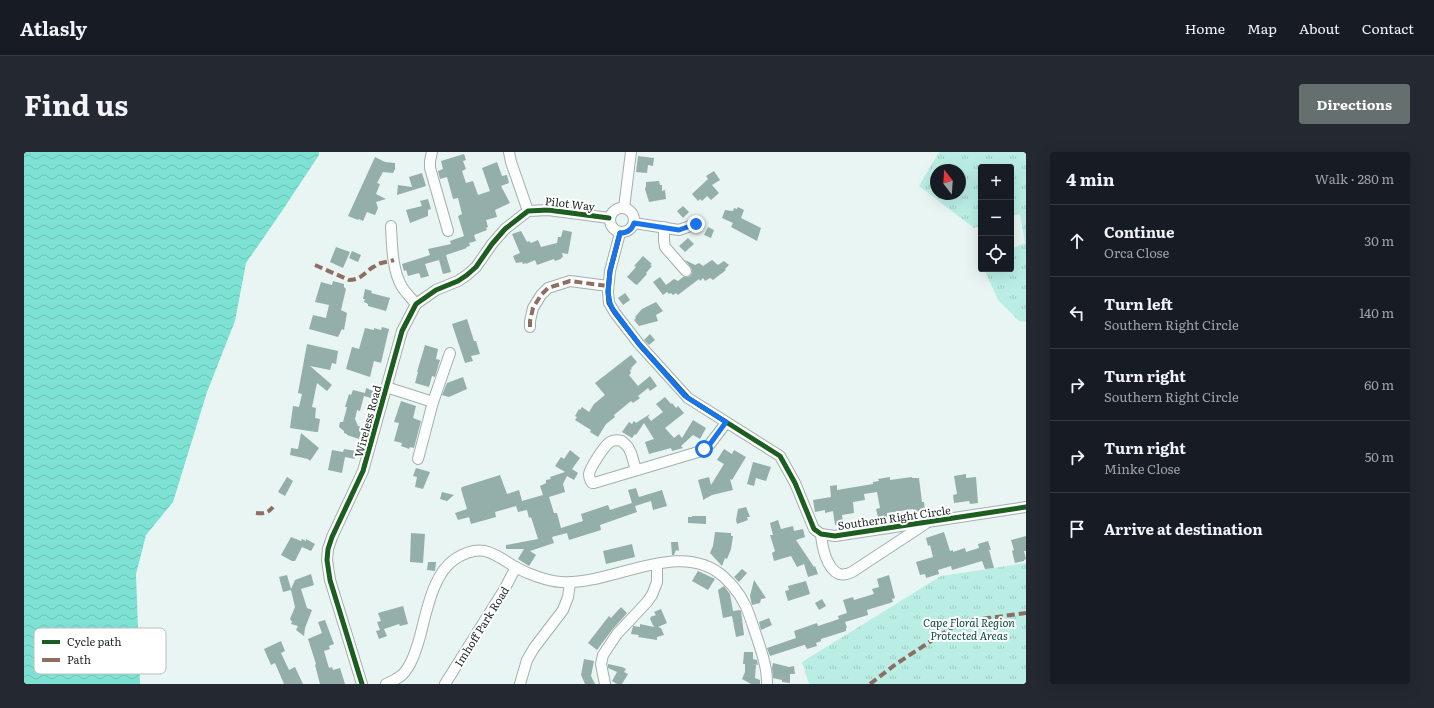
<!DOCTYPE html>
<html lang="en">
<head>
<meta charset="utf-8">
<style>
	body { margin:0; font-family:Literata,serif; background:#242831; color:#f1f3f6 }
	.controls { position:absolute; right:12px; top:12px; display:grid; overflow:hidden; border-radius:4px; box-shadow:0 4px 16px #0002 }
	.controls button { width:36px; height:36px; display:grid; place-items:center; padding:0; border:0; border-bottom:1px solid #363941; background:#171b24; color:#f1f3f6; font:20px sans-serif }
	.compass { position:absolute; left:906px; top:12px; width:36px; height:36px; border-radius:50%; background:#171b24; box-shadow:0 4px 16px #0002; rotate:343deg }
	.stop { position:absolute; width:12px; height:12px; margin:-9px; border:3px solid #1a73e8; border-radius:50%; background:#fff }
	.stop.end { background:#1a73e8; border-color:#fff; box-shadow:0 1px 4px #0008 }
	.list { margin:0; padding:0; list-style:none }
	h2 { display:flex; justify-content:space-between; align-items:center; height:52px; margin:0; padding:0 16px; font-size:17px }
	h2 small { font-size:13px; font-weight:400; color:#9ea1a6 }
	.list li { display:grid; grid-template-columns:26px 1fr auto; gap:12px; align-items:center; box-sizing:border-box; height:72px; padding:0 16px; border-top:1px solid #363941 }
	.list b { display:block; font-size:15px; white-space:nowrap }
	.list p { margin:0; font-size:13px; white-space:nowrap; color:#9ea1a6 }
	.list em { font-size:13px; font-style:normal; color:#9ea1a6 }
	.icon { flex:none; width:22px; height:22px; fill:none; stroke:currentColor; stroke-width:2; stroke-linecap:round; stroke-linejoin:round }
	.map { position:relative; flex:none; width:1002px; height:532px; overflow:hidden; border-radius:4px }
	header { display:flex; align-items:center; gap:24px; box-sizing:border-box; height:56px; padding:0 20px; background:#171b24; border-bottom:1px solid #363941 }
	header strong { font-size:19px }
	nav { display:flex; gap:22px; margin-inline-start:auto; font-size:14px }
	.intro { display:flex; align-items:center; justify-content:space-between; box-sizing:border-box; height:96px; padding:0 24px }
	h1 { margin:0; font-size:28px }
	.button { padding:10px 18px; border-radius:4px; background:#656f6d; color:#fff; font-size:14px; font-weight:700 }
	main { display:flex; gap:24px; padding:0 24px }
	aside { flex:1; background:#171b24; border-radius:4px; box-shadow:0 4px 16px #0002 }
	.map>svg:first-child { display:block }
</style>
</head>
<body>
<header>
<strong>Atlasly</strong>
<nav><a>Home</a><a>Map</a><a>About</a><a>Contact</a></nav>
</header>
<div class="intro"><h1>Find us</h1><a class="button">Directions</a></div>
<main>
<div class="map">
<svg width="1002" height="532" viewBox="0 0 1002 532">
	<defs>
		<pattern id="park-tufts" width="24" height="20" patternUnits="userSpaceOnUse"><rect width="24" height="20" fill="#baeee4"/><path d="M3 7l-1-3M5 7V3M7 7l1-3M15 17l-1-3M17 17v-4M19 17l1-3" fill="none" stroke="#9fccc3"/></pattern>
		<pattern id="water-waves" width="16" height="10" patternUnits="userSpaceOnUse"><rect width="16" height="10" fill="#7de2d3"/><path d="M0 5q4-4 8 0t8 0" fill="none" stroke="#6cc2b5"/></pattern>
	</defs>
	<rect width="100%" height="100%" fill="#e9f5f2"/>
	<g fill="url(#park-tufts)" fill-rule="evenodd">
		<path d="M 915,0 L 1002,0 L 1002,170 L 995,169 L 974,148 L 960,117 L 987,117 L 987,97 L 1001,91 L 996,62 L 987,64 L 987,15 L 957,15 L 957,74 L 950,76 L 895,34 ZM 912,18 L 936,18 L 936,42 L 912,42 Z"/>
		<polygon points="1002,411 1002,532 785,532 778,510 917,424"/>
	</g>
	<polygon fill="url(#water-waves)" points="0,0 295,0 295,3 258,59 222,111 211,169 183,240 149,350 122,383 112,422 116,532 0,532"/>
	<g fill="#94aeaa">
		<polygon points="440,2 442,8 439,9 442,17 438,19 442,31 449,29 454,43 466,39 458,16 473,10 478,24 483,23 485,31 477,34 486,51 471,58 473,65 462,68 464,75 462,76 463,78 450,83 452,89 445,91 446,94 442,95 443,96 422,103 427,120 419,122 415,108 401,112 405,124 397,126 395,121 384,124 382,118 380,119 378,112 406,103 404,97 427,92 426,89 440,84 434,64 438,62 434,46 429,47 423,25 416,27 414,19 419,17 417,9"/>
		<polygon points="614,4 630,6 629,14 624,13 623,21 612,20"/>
		<polygon points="351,5 361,10 371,11 371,17 369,21 359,20 353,31 356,32 352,42 362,47 352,50 354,56 351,63 343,60 339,69 335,67 334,68 324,64"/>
		<polygon points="690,19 696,28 688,33 695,41 687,48 683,44 678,49 676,47 674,49 668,42 684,27 682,24"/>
		<polygon points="398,21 402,34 373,43 374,33 388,35 385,25"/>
		<polygon points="635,29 636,33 638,33 638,39 641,38 642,47 625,50 621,37 622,34 622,30"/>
		<polygon points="404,47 407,57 404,58 404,64 386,71 382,58 398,54 396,49"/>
		<polygon points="659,54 665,60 659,66 653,59"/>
		<polygon points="714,55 720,58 717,66 737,76 733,89 707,75 709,71 698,66 701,58 709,59 710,56 713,57"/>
		<polygon points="684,75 690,78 687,86 680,83"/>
		<polygon points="539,78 548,80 544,102 538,101 539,105 537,106 537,107 531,109 530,107 513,113 511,108 502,112 502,111 499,112 498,110 492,111 489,104 496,101 488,82 497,79 503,90 505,89 507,91 514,88 517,95 533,91 534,85 537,85"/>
		<polygon points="664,86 670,92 661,100 655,94"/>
		<polygon points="312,95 326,100 319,116 306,110"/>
		<polygon points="328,99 337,103 334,110 325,106"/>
		<polygon points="619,104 628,112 626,113 628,114 622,121 623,122 613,133 611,132 603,125 612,115 610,114"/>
		<polygon points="661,108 671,113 675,111 679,114 688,108 694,113 700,109 705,113 701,117 702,118 689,128 686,126 681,129 679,126 676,129 675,127 654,143 652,141 649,143 647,141 645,142 643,140 639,143 629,130 636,125 642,133 650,127 654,129 659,125 663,125 666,124 668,121 668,117"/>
		<polygon points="309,129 320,132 320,135 322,137 317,158 323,161 320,178 318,177 314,185 285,177 289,163 302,166 305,153 291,150 297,130 308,133"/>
		<polygon points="341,137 348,139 347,141 366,146 362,159 344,154 344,152 340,150 341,147 339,147"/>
		<polygon points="601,141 606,148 599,153 594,146"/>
		<polygon points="632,150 639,159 632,163 634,169 615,174 610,168 612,166 611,165 618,157"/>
		<polygon points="443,167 450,189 452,189 456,202 447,204 449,209 441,211 428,172"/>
		<polygon points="358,175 365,177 357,211 350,209 346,225 322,217 328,195 335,197 341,176 350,178 350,176 357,178"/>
		<polygon points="626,182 631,188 625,193 620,188"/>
		<polygon points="283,192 314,199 312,212 308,211 306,218 286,214 308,233 303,239 293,231 288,255 292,256 291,266 296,267 294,280 292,280 266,276 269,254 275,255 278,242 274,241"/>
		<polygon points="401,193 414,197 412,207 416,208 411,225 408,224 405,235 391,231 394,220 393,220"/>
		<polygon points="607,203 613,210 607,216 608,217 606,218 607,221 605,223 614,234 626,224 633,234 626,239 624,236 614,244 616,246 609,251 607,249 590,263 591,265 582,272 574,285 566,280 567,278 551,268 553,265 551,264 555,257 556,258 558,255 565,260 570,252 581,243 571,231"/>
		<polygon points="439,225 443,237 425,245 418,243 423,231"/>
		<polygon points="342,236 349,239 347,246 340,244 336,259 333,258 331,267 334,274 338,275 335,287 323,283 323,282 320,281 320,279 315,275 316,270 319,270 323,255 321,255 325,242 327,243 329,238 341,241"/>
		<polygon points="641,245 647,252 648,251 652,256 654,254 660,261 641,276 650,286 655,282 658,286 669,268 682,276 676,287 669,283 657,294 659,296 648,299 647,296 625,302 621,290 630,287 620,271 612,283 611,282 608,286 598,280 605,270 608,272 610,269 612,271 626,262 624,265 627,269 639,260 632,252"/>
		<polygon points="377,249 392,254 389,266 397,269 390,296 386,295 385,297 377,294 378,291 370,289 375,271 370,270"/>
		<polygon points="277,281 295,296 286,309 284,307 266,303 267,296 274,297"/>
		<polygon points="320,297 332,299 331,307 321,305 318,321 304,318 308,298 319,300"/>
		<polygon points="700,297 708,302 710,298 722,305 708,328 706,327 709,338 688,343 679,348 679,346 674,328 685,325 687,333 700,312 693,308"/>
		<polygon points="546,298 556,306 548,317 554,321 550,328 543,324 539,332 541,340 525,345 530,361 533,361 537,376 559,369 557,362 584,353 586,358 608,351 604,338 612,336 615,345 638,338 643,354 629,358 627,349 611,354 613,360 576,373 577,378 545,388 543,381 528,385 530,391 506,399 512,403 505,414 494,407 500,397 482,397 482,393 514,387 507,365 505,366 503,358 494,360 492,354 471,360 472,365 447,372 445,365 434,368 431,361 443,357 437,337 438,335 476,323 483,342 495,338 498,349 519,343 516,334 522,331 522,328 527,327 526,325 541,320 531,314 537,305 540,307"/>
		<polygon points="729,310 747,315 742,329 732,326 730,334 723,332"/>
		<polygon points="392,316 406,320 399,337 391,335 393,325 389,324"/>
		<polygon points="942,322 942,326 952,325 954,351 946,352 945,349 930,351 929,343 933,342 930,324"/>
		<polygon points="263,325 269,329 261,344 254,340"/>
		<polygon points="866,325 866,328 888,325 888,326 895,326 898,350 900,350 901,359 890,360 889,357 863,361 864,365 856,367 855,365 854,365 852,357 856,356 853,340 840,342 841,348 829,350 830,361 818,363 819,372 811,373 809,359 801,361 801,358 791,360 789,348 807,345 806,334 813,333 813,338 849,332 849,330 855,329 854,327"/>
		<polygon points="418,340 430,343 423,349 416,347"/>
		<polygon points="722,355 726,365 723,365 724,368 713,372 712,368 714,357"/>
		<polygon points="668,364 682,364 682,372 664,371 664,365 668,365"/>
		<polygon points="754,368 757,377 769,374 770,379 779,377 781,385 772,388 790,415 791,414 794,422 784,425 780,412 773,415 767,404 750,409 748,401 751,399 746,383 749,383 746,371"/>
		<polygon points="691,380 707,381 707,384 709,384 707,397 703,407 701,406 698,414 686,401 689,394"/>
		<polygon points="920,380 926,399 929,398 929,400 941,396 942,400 955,396 954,392 964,389 967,398 965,398 970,416 961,417 958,409 928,418 927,414 914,418 915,422 902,426 901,422 896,423 892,410 909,405 906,393 904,394 902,386"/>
		<polygon points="387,381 401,382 399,411 386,410"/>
		<polygon points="1002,384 1002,399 1000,399 1002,407 1000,408 1000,409 991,411 988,399 990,398 987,388"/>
		<polygon points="267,385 277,389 278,387 282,389 282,387 291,392 287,399 278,395 271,409 268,409 257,403"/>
		<polygon points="647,390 654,390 655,399 652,398 650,403 648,403"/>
		<polygon points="608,392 611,405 582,412 579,399"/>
		<polygon points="404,410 412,410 411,419 403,418"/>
		<polygon points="718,417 723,421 715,430 710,425"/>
		<polygon points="674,419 691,427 684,438 668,429"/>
		<polygon points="287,422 290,433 277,437 283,456 288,458 281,476 280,484 272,478 274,474 267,472 268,470 266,467 271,455 267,438 259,440 255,425 263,423 267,437 271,428"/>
		<polygon points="865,423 871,446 868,447 869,450 843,458 844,463 821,470 823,476 822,476 822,479 797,487 797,489 792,491 793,494 783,497 781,493 780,493 746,504 743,496 772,486 770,479 793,471 794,474 815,467 814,464 823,461 819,448 829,445 830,448 850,442 848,437 855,435 853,427"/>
		<polygon points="730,428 742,446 737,447 736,451 728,453 726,444"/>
		<polygon points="782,429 786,442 764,449 761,439 765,438 764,434"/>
		<polygon points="700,434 706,442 709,459 716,458 717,459 720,483 712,485 708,464 699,466 694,438"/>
		<polygon points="798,447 802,454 795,458 791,451"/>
		<polygon points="379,454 384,472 376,474 375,472 360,477 363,484 355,487 352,479 356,478 353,470 357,469 354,461"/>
		<polygon points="597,455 603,461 588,478 573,498 564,491 585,464 587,466"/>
		<polygon points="637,457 643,471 634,475 637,476 640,483 633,485 633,488 614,485 615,483 607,482 609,474 616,475 616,472 630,475 626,467 627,466 626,465 632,463 630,460"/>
		<polygon points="745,466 748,473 737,478 735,470"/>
		<polygon points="301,468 310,492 305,494 306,497 300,499 305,516 308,515 309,518 316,516 321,532 296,532 291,513 292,512 284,487 298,481 294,470"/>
		<polygon points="257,489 261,499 257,501 265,518 271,515 279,532 260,532 251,511 247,513 240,497"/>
		<polygon points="720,500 729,500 729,507 733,508 734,513 729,512 732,513 731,526 736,528 736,532 727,532 718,527 721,520 721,512 719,512"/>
		<polygon points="560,507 570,509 567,524 571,532 561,532 557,523"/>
		<polygon points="749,511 765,515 770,514 771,522 766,522 766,531 758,530 758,528 749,526 748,516"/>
		<polygon points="584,512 598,515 602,517 600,520 604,522 598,532 593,532 588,529 593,520 584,516"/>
	</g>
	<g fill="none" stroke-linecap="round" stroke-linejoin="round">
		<defs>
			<g id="minor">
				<polyline points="408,0 406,9 406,16 424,79"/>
				<polyline points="485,0 487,10 504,59"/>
				<circle cx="598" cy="68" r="12"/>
				<polyline points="600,56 607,0"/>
				<polyline points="610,71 655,78 672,72"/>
				<path d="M 367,74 C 368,93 368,118 378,135 C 382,141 387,146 392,152"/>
				<polyline points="640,75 640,89 641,95 662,119"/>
				<polyline points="596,81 586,119 584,140 585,151 591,161 615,192 664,246 756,304 771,331 790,377 797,382 811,384 1002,355"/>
				<polyline points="506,175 506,169 509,156 517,143 524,136 546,129 584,134"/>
				<polyline points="362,235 409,250"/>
				<polyline points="394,307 409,250 426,201"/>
				<path d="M 612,318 L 607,301 L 604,295 L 598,289 C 594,288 590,288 586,290 C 580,294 566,316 565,322 C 565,326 566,328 568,331 L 570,331 L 674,300 L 686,292 L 702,271"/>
				<path d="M 797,382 C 798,394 802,416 815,422 C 819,423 824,422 828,420 L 901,372"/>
				<polyline points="338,532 306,428 303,408 304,397 308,385 339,319 378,179 392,152 412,138 434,129 443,123 452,115 468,92 481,77 504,59 524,58 585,66"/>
				<path d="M 362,532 C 367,530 373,527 378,523 C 387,514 391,501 395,488 C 402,463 408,422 431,407 C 457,390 469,401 491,415 C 504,422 523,429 537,430 C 588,434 656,385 700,425 C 712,436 721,449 726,465 C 732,484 744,513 743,532"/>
				<polyline points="421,532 480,438 492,415"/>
				<polyline points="496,532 503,508 510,496 539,458 544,445 546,431"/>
				<polyline points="581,532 577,512 579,503 593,482 623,450 628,443 633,430 633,412"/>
			</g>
		</defs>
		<use href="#minor" stroke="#a5afad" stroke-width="12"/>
		<use href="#minor" stroke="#fcfefd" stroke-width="10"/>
		<g stroke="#8d6e63" stroke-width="4" stroke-dasharray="8 4" stroke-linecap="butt">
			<path d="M 291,113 L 325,128 C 338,128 341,119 351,114 C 356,110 364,110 370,108"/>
			<polyline points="506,175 506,169 509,156 517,143 524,136 546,129 584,134"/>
			<path d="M 232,361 C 240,362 244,361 249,355"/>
			<polyline points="846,532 872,512 927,476 950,468 1002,461"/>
		</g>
		<defs>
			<g id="cycleway">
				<polyline points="596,81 586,119 584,140 585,151 591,161 615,192 664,246 756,304 771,331 790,377 797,382 811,384 1002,355"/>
				<polyline points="338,532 306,428 303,408 304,397 308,385 339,319 378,179 392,152 412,138 434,129 443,123 452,115 468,92 481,77 504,59 524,58 585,66"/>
			</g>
		</defs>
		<use href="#cycleway" stroke="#fff" stroke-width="8"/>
		<use href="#cycleway" stroke="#1b5e20" stroke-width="5"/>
	</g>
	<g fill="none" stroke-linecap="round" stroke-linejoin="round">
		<path stroke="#1a73e8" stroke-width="5" d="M 672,72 L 655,78 L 610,71 C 608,78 603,81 596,81 L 586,119 L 584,140 L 586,151 L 588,156 L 615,192 L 661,244 L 702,270 L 686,292 L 680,297"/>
	</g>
	<g text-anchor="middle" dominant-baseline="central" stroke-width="4" stroke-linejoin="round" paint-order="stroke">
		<g font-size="11" fill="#1e2726" stroke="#fff">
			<text transform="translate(546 51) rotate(7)">Pilot Way</text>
			<text transform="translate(343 269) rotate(-75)">Wireless Road</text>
			<text transform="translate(870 365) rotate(-8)">Southern Right Circle</text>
			<text transform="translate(457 474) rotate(-58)">Imhoff Park Road</text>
		</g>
		<g font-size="11" font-style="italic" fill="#104c44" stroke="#fff">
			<text x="945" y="470">Cape Floral Region<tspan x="945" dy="13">Protected Areas</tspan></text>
		</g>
	</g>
	<rect x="10" y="476" width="132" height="46" rx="6" fill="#fff" stroke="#bcbebe" stroke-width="1"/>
	<rect x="18" y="488" width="18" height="4" fill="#1b5e20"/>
	<rect x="18" y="506" width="18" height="4" fill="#8d6e63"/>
	<g font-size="11" fill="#1e2726">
		<text x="43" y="494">Cycle path</text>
		<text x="43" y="512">Path</text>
	</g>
</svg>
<div class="controls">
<button>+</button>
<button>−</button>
<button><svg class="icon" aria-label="locate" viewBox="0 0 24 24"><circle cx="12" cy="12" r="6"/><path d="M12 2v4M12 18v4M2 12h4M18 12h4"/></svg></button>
</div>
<svg class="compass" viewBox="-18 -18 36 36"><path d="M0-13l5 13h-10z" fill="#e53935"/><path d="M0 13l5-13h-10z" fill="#9ea1a6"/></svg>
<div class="stop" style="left:680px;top:297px"></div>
<div class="stop end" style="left:672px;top:72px"></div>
</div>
<aside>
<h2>4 min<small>Walk · 280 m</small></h2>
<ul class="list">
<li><svg class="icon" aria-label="ahead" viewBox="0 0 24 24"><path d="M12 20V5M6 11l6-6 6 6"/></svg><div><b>Continue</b><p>Orca Close</p></div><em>30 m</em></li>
<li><svg class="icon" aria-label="left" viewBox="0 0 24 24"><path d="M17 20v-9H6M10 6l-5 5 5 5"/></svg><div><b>Turn left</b><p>Southern Right Circle</p></div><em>140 m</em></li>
<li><svg class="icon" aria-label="right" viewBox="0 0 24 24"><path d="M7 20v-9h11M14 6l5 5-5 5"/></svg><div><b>Turn right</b><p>Southern Right Circle</p></div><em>60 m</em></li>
<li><svg class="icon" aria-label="right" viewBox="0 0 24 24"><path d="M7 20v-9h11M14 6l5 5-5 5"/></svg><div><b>Turn right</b><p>Minke Close</p></div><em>50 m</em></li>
<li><svg class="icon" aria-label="arrive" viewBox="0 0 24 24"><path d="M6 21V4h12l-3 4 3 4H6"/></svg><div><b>Arrive at destination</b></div></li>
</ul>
</aside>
</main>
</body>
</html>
